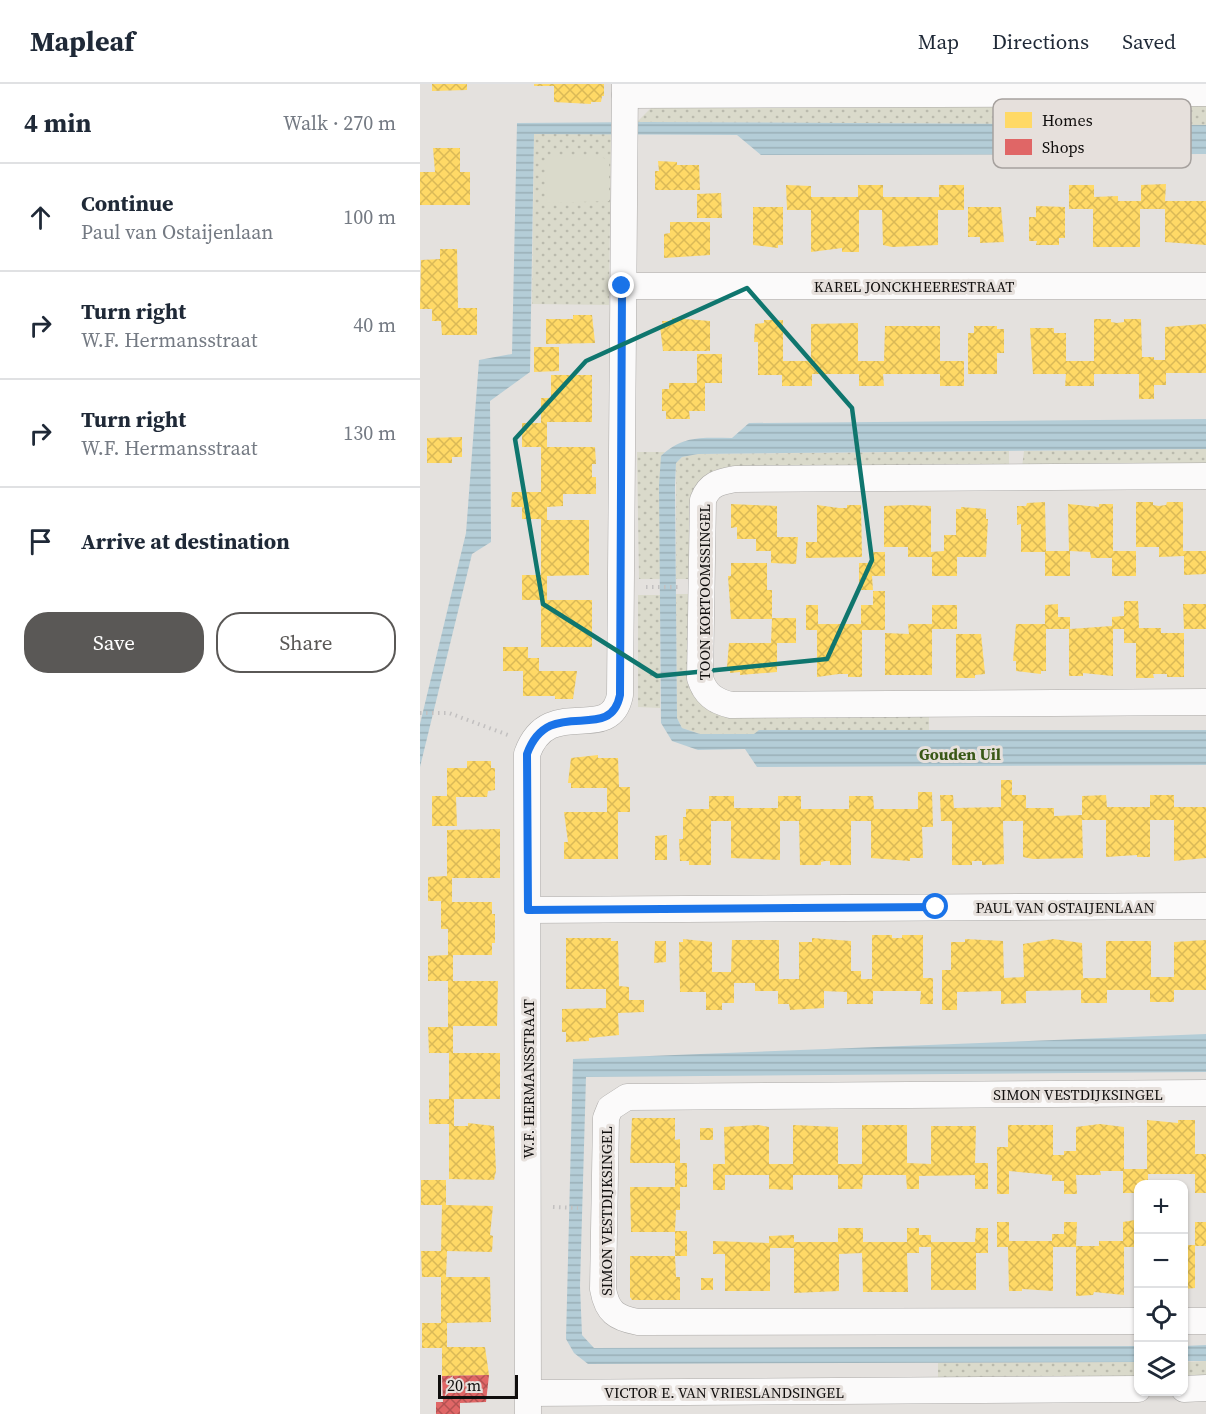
<!DOCTYPE html>
<html lang="en">
<head>
<meta charset="utf-8">
<style>
	body { margin:0; font-family:"Source Serif 4",serif; background:#f6f6f7; color:#1f2937 }
	.controls { position:absolute; right:18px; bottom:18px; display:grid; overflow:hidden; border-radius:12px; box-shadow:0 2px 4px #0004 }
	.controls button { width:54px; height:54px; display:grid; place-items:center; padding:0; border:0; border-bottom:2px solid #e0e1e3; background:#fff; color:#1f2937; font:30px sans-serif }
	.scale { position:absolute; left:18px; bottom:15px; width:80px; box-sizing:border-box; padding-left:6px; border:3px solid #100e0d; border-top:0; font-size:16px; line-height:21px; white-space:nowrap; color:#100e0d; -webkit-text-stroke:4px #e6e0dc; paint-order:stroke }
	.stop { position:absolute; width:18px; height:18px; margin:-14px; border:4px solid #1a73e8; border-radius:50%; background:#fff }
	.stop.end { background:#1a73e8; border-color:#fff; box-shadow:0 2px 6px #0008 }
	.list { margin:0; padding:0; list-style:none }
	h2 { display:flex; justify-content:space-between; align-items:center; height:78px; margin:0; padding:0 24px; font-size:26px }
	h2 small { font-size:20px; font-weight:400; color:#747a83 }
	.list li { display:grid; grid-template-columns:39px 1fr auto; gap:18px; align-items:center; box-sizing:border-box; height:108px; padding:0 24px; border-top:2px solid #e0e1e3 }
	.list b { display:block; font-size:22px; white-space:nowrap }
	.list p { margin:0; font-size:20px; white-space:nowrap; color:#747a83 }
	.list em { font-size:20px; font-style:normal; color:#747a83 }
	.actions { display:flex; gap:12px; padding:18px 24px }
	.actions a { flex:1; padding:14px 0; border:2px solid #5a5856; border-radius:24px; text-align:center; font-size:21px; color:#5a5856 }
	.actions .main { background:#5a5856; color:#fff }
	.icon { flex:none; width:33px; height:33px; fill:none; stroke:currentColor; stroke-width:2; stroke-linecap:round; stroke-linejoin:round }
	.map { position:relative; flex:none; width:786px; height:1330px; overflow:hidden }
	header { display:flex; align-items:center; gap:36px; box-sizing:border-box; height:84px; padding:0 30px; background:#fff; border-bottom:2px solid #e0e1e3 }
	header strong { font-size:28px }
	nav { display:flex; gap:33px; margin-inline-start:auto; font-size:21px }
	main { display:flex }
	aside { flex:1; background:#fff }
	.map>svg:first-child { display:block }
</style>
</head>
<body>
<header>
<strong>Mapleaf</strong>
<nav><a>Map</a><a>Directions</a><a>Saved</a></nav>
</header>
<main>
<aside>
<h2>4 min<small>Walk · 270 m</small></h2>
<ul class="list">
<li><svg class="icon" aria-label="ahead" viewBox="0 0 24 24"><path d="M12 20V5M6 11l6-6 6 6"/></svg><div><b>Continue</b><p>Paul van Ostaijenlaan</p></div><em>100 m</em></li>
<li><svg class="icon" aria-label="right" viewBox="0 0 24 24"><path d="M7 20v-9h11M14 6l5 5-5 5"/></svg><div><b>Turn right</b><p>W.F. Hermansstraat</p></div><em>40 m</em></li>
<li><svg class="icon" aria-label="right" viewBox="0 0 24 24"><path d="M7 20v-9h11M14 6l5 5-5 5"/></svg><div><b>Turn right</b><p>W.F. Hermansstraat</p></div><em>130 m</em></li>
<li><svg class="icon" aria-label="arrive" viewBox="0 0 24 24"><path d="M6 21V4h12l-3 4 3 4H6"/></svg><div><b>Arrive at destination</b></div></li>
</ul>
<div class="actions"><a class="main">Save</a><a>Share</a></div>
</aside>
<div class="map">
<svg width="786" height="1330" viewBox="0 0 786 1330">
	<defs>
		<pattern id="grass-dots" width="8" height="8" patternUnits="userSpaceOnUse" patternTransform="scale(1.5)"><rect width="8" height="8" fill="#dadacb"/><path d="M2 2h.1M6 6h.1" fill="none" stroke="#babaad" stroke-width="1.8" stroke-linecap="round"/></pattern>
		<pattern id="water-rules" width="6" height="5" patternUnits="userSpaceOnUse" patternTransform="scale(1.5)"><rect width="6" height="5" fill="#b4cdd7"/><path d="M0 2.5h6" fill="none" stroke="#9aafb7"/></pattern>
		<pattern id="homes-cross-hatch" width="8" height="8" patternUnits="userSpaceOnUse" patternTransform="scale(1.5)"><rect width="8" height="8" fill="#ffd966"/><path d="M0 0l8 8M0 8l8-8" fill="none" stroke="#dab957"/></pattern>
		<pattern id="shops-cross-hatch" width="8" height="8" patternUnits="userSpaceOnUse" patternTransform="scale(1.5)"><rect width="8" height="8" fill="#e06666"/><path d="M0 0l8 8M0 8l8-8" fill="none" stroke="#b45252"/></pattern>
	</defs>
	<rect width="100%" height="100%" fill="#e4e1de"/>
	<g fill="url(#grass-dots)">
		<polygon points="602,18 786,19 786,41 603,40"/>
		<polygon points="590,19 589,40 217,38 233,22"/>
		<polygon points="114,50 191,50 189,221 112,220"/>
		<polygon points="786,365 786,385 602,384 604,367"/>
		<polygon points="589,367 589,384 274,406 269,421 270,495 256,495 256,379 262,373 278,370"/>
		<polygon points="217,368 245,368 241,372 240,495 219,495"/>
		<polygon points="256,510 268,510 270,601 277,616 287,624 509,630 509,646 340,646 335,650 280,650 262,644 257,634"/>
		<polygon points="218,511 240,511 240,624 218,623"/>
		<polygon points="786,1277 786,1296 764,1296 764,1278"/>
		<polygon points="718,1278 718,1296 518,1296 518,1279"/>
	</g>
	<polygon fill="#dadacb" points="132,72 181,72 189,78 189,117 127,119 125,80"/>
	<g fill="url(#water-rules)">
		<polygon points="228,38 786,41 786,70 341,71 317,51 114,50 110,288 70,317 71,458 52,470 0,683 0,640 46,449 59,276 92,270 97,39"/>
		<path d="M 786,335 L 786,365 L 278,370 L 262,373 L 256,379 L 255,402 L 257,634 L 262,644 L 280,650 L 334,650 L 339,646 L 786,646 L 786,681 L 337,683 L 325,665 L 278,666 L 252,657 L 241,639 L 239,401 L 241,372 C 263,351 283,354 312,354 L 329,339 Z"/>
		<polygon points="786,950 786,988 166,993 160,1202 162,1251 174,1264 718,1262 718,1278 168,1280 154,1269 146,1255 153,975"/>
		<polygon points="786,1261 786,1277 764,1277 764,1262"/>
	</g>
	<g fill="url(#homes-cross-hatch)">
		<polygon points="12,0 47,0 47,6 12,7"/>
		<polygon points="114,0 184,0 184,12 182,12 181,18 171,18 171,20 134,18 134,2 114,2"/>
		<polygon points="13,64 40,64 40,88 50,88 50,121 0,121 0,88 15,88"/>
		<polygon points="238,77 257,78 257,81 279,81 280,106 235,106 235,87 239,87"/>
		<polygon points="746,100 745,117 786,117 786,161 745,158 745,125 720,125 720,163 673,163 673,125 649,125 649,101 674,101 674,113 698,112 698,117 721,117 721,101"/>
		<polygon points="366,101 391,102 391,113 438,113 438,101 463,101 463,113 519,113 519,101 544,101 544,126 518,126 518,161 472,163 463,161 462,126 439,126 439,168 422,168 422,164 391,168 391,126 367,126"/>
		<polygon points="301,109 302,134 277,134 277,110"/>
		<polygon points="616,122 645,123 645,154 639,154 639,161 616,161 617,157 609,157 609,133 616,133"/>
		<polygon points="333,123 363,123 363,161 358,161 358,164 333,161"/>
		<polygon points="548,123 581,123 584,158 560,159 560,153 548,153"/>
		<polygon points="250,138 290,138 290,171 244,174 244,150 250,149"/>
		<polygon points="20,165 37,165 38,224 57,224 57,251 22,251 21,237 12,237 12,225 0,225 1,176 20,175"/>
		<polygon points="153,231 172,231 175,259 126,260 126,235 153,235"/>
		<polygon points="252,234 290,237 290,267 243,267 240,242 243,243 242,237 252,237"/>
		<polygon points="674,235 691,235 691,238 697,239 704,238 704,235 721,235 722,273 734,273 734,276 745,276 745,243 786,240 786,289 746,289 746,301 734,301 734,315 719,315 719,290 674,290 674,302 645,302 646,290 613,290 610,244 634,244 634,249 646,249 646,277 674,277"/>
		<polygon points="344,236 363,236 363,277 391,277 391,240 438,239 438,277 464,277 465,242 520,242 520,277 544,277 544,302 520,302 520,290 463,290 464,302 439,302 439,290 392,290 392,302 362,302 362,291 338,291 338,258 334,258 335,240 344,239"/>
		<polygon points="554,242 577,242 577,245 584,245 584,269 577,269 577,290 548,290 548,249 554,249"/>
		<polygon points="114,263 139,263 139,287 114,288"/>
		<polygon points="277,270 302,270 302,299 285,299 285,327 269,327 270,335 246,335 246,327 242,327 242,305 249,305 249,299 277,299"/>
		<polygon points="131,291 172,291 172,338 127,338 127,363 175,363 176,380 172,380 172,393 176,393 176,410 143,410 143,422 127,423 127,436 169,436 169,491 127,492 127,516 172,516 172,563 121,563 121,516 102,516 102,491 121,491 121,435 102,435 102,423 91,423 92,408 121,408 121,363 102,363 102,339 121,339 121,314 131,314"/>
		<polygon points="42,353 42,373 32,373 32,379 7,379 7,354"/>
		<polygon points="625,418 626,467 649,467 648,420 679,423 679,420 693,420 693,467 716,467 716,492 692,492 692,474 671,474 670,468 650,467 650,492 625,492 625,468 601,468 601,440 597,441 597,422 606,422 607,419"/>
		<polygon points="716,418 733,418 733,421 739,422 746,421 747,418 763,418 763,467 786,467 786,490 764,491 764,472 739,473 739,463 716,463"/>
		<polygon points="311,420 357,422 357,453 378,453 376,480 351,479 351,467 336,467 336,455 317,455 317,443 311,444"/>
		<polygon points="397,421 419,424 427,424 427,421 441,421 442,473 386,474 386,458 397,458"/>
		<polygon points="488,421 511,422 511,468 524,467 524,451 536,451 536,425 541,425 541,423 566,425 566,435 568,435 566,473 537,473 537,492 512,492 512,473 488,473 488,463 464,463 464,422"/>
		<polygon points="452,468 465,468 465,492 452,492 453,506 439,506 439,479 452,479"/>
		<polygon points="311,479 347,479 347,506 352,506 352,534 376,534 376,559 357,559 357,588 320,591 320,588 310,589 310,583 307,583 309,559 351,559 352,535 311,535 308,492 311,492"/>
		<polygon points="453,507 465,507 465,546 442,546 442,593 428,593 428,590 419,590 397,593 397,546 386,546 386,521 398,521 398,540 441,540 441,521 453,521"/>
		<polygon points="704,517 718,517 719,544 741,544 741,549 764,549 764,593 747,593 747,590 733,590 734,594 716,594 716,559 704,559 704,545 693,545 693,592 663,589 663,592 649,592 649,545 626,545 626,587 621,587 621,590 596,587 596,577 593,577 596,540 625,540 625,521 638,520 638,533 650,533 650,545 692,542 692,533 704,532"/>
		<polygon points="763,520 786,520 786,545 764,545"/>
		<polygon points="512,521 537,521 537,545 512,545 512,591 465,591 465,549 489,550 488,540 512,540"/>
		<polygon points="536,550 561,550 565,590 555,591 555,594 536,594"/>
		<polygon points="83,563 108,563 108,574 119,574 119,587 157,587 153,615 135,615 135,612 103,612 103,587 83,587"/>
		<polygon points="178,671 178,674 198,674 199,703 210,703 210,728 198,728 198,775 144,775 144,758 148,758 144,728 187,728 187,704 151,704 151,699 148,699 151,674"/>
		<polygon points="47,677 71,677 71,684 75,684 75,706 68,707 67,713 36,713 37,742 12,742 12,712 27,712 27,684 47,684"/>
		<polygon points="581,696 592,696 592,711 606,711 606,724 634,724 634,732 662,731 662,712 686,711 687,723 730,723 730,711 754,711 754,723 786,723 786,774 754,777 754,736 730,736 730,773 717,773 717,771 686,773 686,736 662,736 663,774 613,775 603,773 603,737 583,737 584,780 562,781 562,777 552,777 552,781 532,781 532,737 521,737 520,711 533,711 534,724 581,723"/>
		<polygon points="498,708 512,708 513,743 502,743 503,774 490,774 490,777 451,774 451,737 431,737 431,781 410,781 410,777 405,777 401,778 401,781 380,781 379,737 360,737 360,776 311,774 311,737 291,737 291,781 269,781 269,777 260,777 259,755 263,755 263,733 266,733 266,725 289,725 289,712 314,712 314,724 358,724 358,712 381,712 381,725 429,725 429,712 453,712 454,725 498,725"/>
		<polygon points="80,745 80,794 32,794 32,818 72,818 72,830 75,830 75,859 72,859 72,871 33,871 33,897 78,897 77,942 33,942 33,969 80,969 80,1015 34,1015 34,1042 48,1042 48,1039 74,1042 76,1087 74,1096 29,1095 29,1040 9,1040 9,1015 29,1015 29,969 9,969 8,943 28,943 28,897 8,897 8,872 28,871 28,845 21,845 21,817 8,817 8,793 27,792 27,746"/>
		<polygon points="247,751 247,776 235,776 235,752"/>
		<polygon points="452,851 472,851 472,854 482,854 482,851 503,851 503,894 513,894 513,920 500,920 501,907 453,907 453,920 427,920 427,908 404,907 404,924 370,926 369,920 358,920 358,907 335,907 335,899 314,899 314,919 302,919 302,926 286,926 286,908 260,908 259,858 263,858 263,855 292,858 292,888 311,888 312,856 359,856 359,895 379,895 379,858 392,858 392,854 431,857 431,887 441,887 441,895 452,895"/>
		<polygon points="146,854 191,854 191,857 198,857 199,902 209,903 209,916 224,916 224,928 198,929 199,951 169,954 169,957 146,958 146,948 142,948 142,925 186,924 186,905 146,905"/>
		<polygon points="545,855 583,857 584,894 604,893 603,860 633,855 662,859 663,894 686,894 686,857 731,857 731,893 754,893 754,858 786,856 786,906 754,906 754,918 730,918 730,906 687,906 687,919 661,919 661,906 606,907 606,919 581,920 581,907 537,908 537,926 522,926 522,886 531,886 531,858 545,858"/>
		<polygon points="235,857 246,857 246,878 234,879"/>
		<polygon points="212,1034 255,1034 255,1056 260,1055 260,1079 267,1079 267,1103 260,1103 260,1126 256,1126 255,1147 267,1147 267,1172 255,1172 256,1193 260,1193 260,1216 212,1216 210,1213 210,1172 255,1172 255,1148 211,1148 210,1103 255,1103 255,1079 210,1079"/>
		<polygon points="727,1036 758,1039 758,1036 775,1036 775,1070 786,1070 786,1109 775,1109 775,1090 728,1090 728,1100 718,1100 718,1109 703,1109 703,1087 680,1087 681,1091 656,1091 657,1110 644,1110 644,1097 632,1097 632,1091 589,1087 589,1110 577,1110 577,1063 588,1063 588,1041 633,1041 633,1071 644,1071 644,1067 656,1067 656,1043 680,1040 704,1043 704,1085 727,1085"/>
		<polygon points="338,1041 349,1043 349,1080 373,1080 373,1041 418,1043 418,1080 442,1080 442,1041 487,1041 487,1079 511,1080 511,1042 556,1042 555,1079 568,1079 568,1105 555,1105 555,1091 499,1092 499,1105 487,1105 486,1091 443,1091 442,1105 418,1105 418,1091 373,1091 373,1106 349,1105 349,1091 305,1091 305,1106 293,1106 293,1080 305,1080 304,1043"/>
		<rect x="280" y="1044" width="13" height="12"/>
		<polygon points="1,1096 26,1096 26,1121 73,1122 70,1151 73,1152 72,1168 27,1167 26,1193 70,1193 71,1238 27,1239 27,1263 65,1263 69,1291 22,1292 22,1264 2,1264 2,1239 21,1239 21,1193 2,1193 1,1167 21,1167 22,1121 1,1121"/>
		<polygon points="715,1136 718,1136 718,1176 716,1176 716,1163 704,1163 704,1211 674,1208 673,1211 656,1212 656,1163 633,1163 633,1207 602,1205 602,1207 589,1207 588,1163 577,1163 577,1138 589,1138 589,1157 632,1157 632,1150 644,1150 644,1138 657,1138 656,1162 679,1162 679,1157 703,1157 703,1138"/>
		<polygon points="775,1138 786,1138 786,1162 775,1162 775,1204 764,1205 764,1161 775,1161"/>
		<polygon points="418,1144 443,1144 443,1158 487,1158 487,1144 499,1144 499,1151 511,1151 511,1158 555,1158 556,1144 568,1144 568,1169 556,1169 556,1206 511,1206 511,1163 499,1163 499,1169 487,1169 488,1208 443,1208 442,1169 419,1170 419,1207 374,1209 374,1164 350,1164 350,1207 305,1207 305,1170 293,1170 293,1157 349,1159 349,1152 374,1151 374,1158 418,1158"/>
		<rect x="281" y="1194" width="12" height="12"/>
	</g>
	<polygon fill="url(#shops-cross-hatch)" points="69,1291 66,1318 40,1319 40,1330 16,1330 16,1318 23,1318 22,1292"/>
	<g fill="none" stroke-linecap="round" stroke-linejoin="round">
		<defs>
			<g id="minor">
				<polyline points="205,11 786,9"/>
				<polyline points="202,202 786,202"/>
				<path d="M 786,392 L 315,395 C 299,398 289,400 283,416 L 280,594 C 285,610 294,617 311,621 L 786,618"/>
				<polyline points="108,826 786,822"/>
				<path d="M 718,1237 L 218,1238 C 196,1234 187,1228 183,1205 L 186,1034 L 190,1024 L 207,1013 L 786,1009"/>
				<polyline points="764,1237 786,1237"/>
				<polyline points="764,1305 786,1304"/>
				<polyline points="108,1309 718,1305"/>
				<path d="M 108,1330 L 107,670 C 129,609 190,662 200,611 L 205,0"/>
			</g>
		</defs>
		<use href="#minor" stroke="#acaaa8" stroke-width="27"/>
		<g stroke="#c2c0c0" stroke-width="4" stroke-dasharray="1.5 4.5" stroke-linecap="butt">
			<polyline points="226,503 258,503"/>
			<polyline points="0,629 29,629 88,651"/>
			<polyline points="133,1123 158,1124"/>
		</g>
		<use href="#minor" stroke="#fbfafa" stroke-width="26"/>
	</g>
	<g fill="none" stroke-linecap="round" stroke-linejoin="round">
		<path stroke="#1a73e8" stroke-width="8" d="M 202,202 L 200,611 C 190,662 129,609 107,670 L 108,826 L 516,823"/>
	</g>
	<path fill="none" stroke="#0f766e" stroke-width="4.5" stroke-linejoin="round" d="M 327,204 L 432,324 L 452,476 L 407,575 L 237,592 L 123,520 L 95,355 L 166,277 Z"/>
	<g text-anchor="middle" dominant-baseline="central" stroke-width="6" stroke-linejoin="round" paint-order="stroke">
		<g font-size="15" fill="#100e0d" stroke="#e6e0dc">
			<text x="494" y="202">KAREL JONCKHEERESTRAAT</text>
			<text transform="translate(284 508) rotate(-90)">TOON KORTOOMSSINGEL</text>
			<text x="645" y="823">PAUL VAN OSTAIJENLAAN</text>
			<text transform="translate(108 995) rotate(-90)">W.F. HERMANSSTRAAT</text>
			<text x="658" y="1010">SIMON VESTDIJKSINGEL</text>
			<text transform="translate(186 1127) rotate(-90)">SIMON VESTDIJKSINGEL</text>
			<text x="304" y="1308">VICTOR E. VAN VRIESLANDSINGEL</text>
		</g>
		<g font-size="16" font-weight="bold" fill="#395816" stroke="#e6e0dc">
			<text x="540" y="670">Gouden Uil</text>
		</g>
	</g>
	<rect x="573" y="15" width="198" height="69" rx="9" fill="#e6e0dc" stroke="#a6a19e" stroke-width="1.5"/>
	<rect x="585" y="28" width="27" height="16" fill="#ffd966"/>
	<rect x="585" y="55" width="27" height="16" fill="#e06666"/>
	<g font-size="16" fill="#100e0d">
		<text x="622" y="42">Homes</text>
		<text x="622" y="69">Shops</text>
	</g>
</svg>
<div class="controls">
<button>+</button>
<button>−</button>
<button><svg class="icon" aria-label="locate" viewBox="0 0 24 24"><circle cx="12" cy="12" r="6"/><path d="M12 2v4M12 18v4M2 12h4M18 12h4"/></svg></button>
<button><svg class="icon" aria-label="layers" viewBox="0 0 24 24"><path d="M12 4l9 5-9 5-9-5zM3 14l9 5 9-5"/></svg></button>
</div>
<div class="scale">20 m</div>
<div class="stop" style="left:516px;top:823px"></div>
<div class="stop end" style="left:202px;top:202px"></div>
</div>
</main>
</body>
</html>
